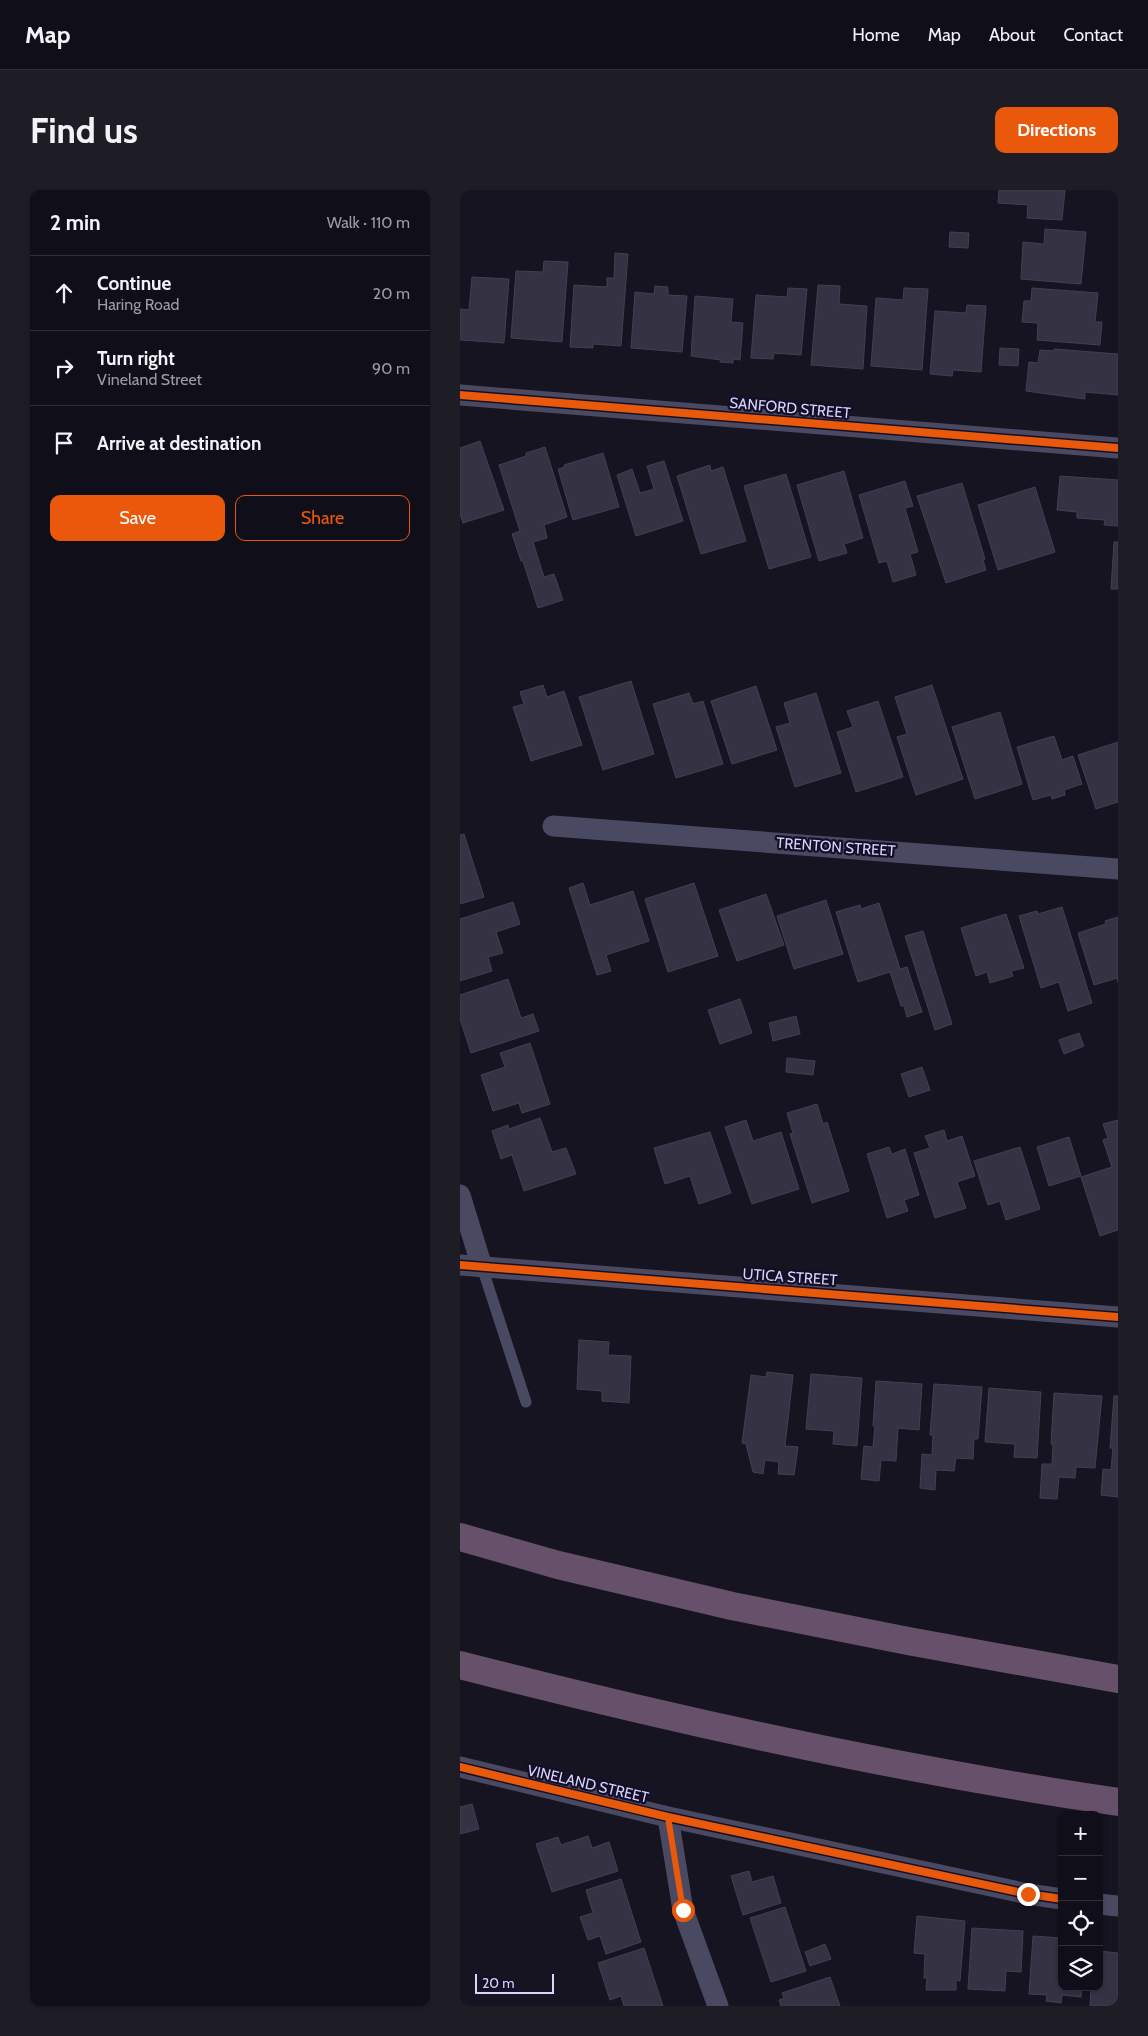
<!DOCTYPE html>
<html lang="en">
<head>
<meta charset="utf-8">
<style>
	body { margin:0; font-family:Cabin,sans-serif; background:#1e1d26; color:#f1f3f6 }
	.controls { position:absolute; right:15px; bottom:15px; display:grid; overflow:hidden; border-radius:10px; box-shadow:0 1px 4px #0004 }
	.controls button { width:45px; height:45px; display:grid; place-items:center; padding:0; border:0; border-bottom:1px solid #302f38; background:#100f19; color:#f1f3f6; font:25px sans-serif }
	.scale { position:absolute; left:15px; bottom:12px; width:79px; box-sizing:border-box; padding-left:5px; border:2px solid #d9d4ff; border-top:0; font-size:14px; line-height:18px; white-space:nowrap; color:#d9d4ff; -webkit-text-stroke:4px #130f26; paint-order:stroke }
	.stop { position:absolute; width:15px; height:15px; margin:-11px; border:4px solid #ea580c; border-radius:50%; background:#fff }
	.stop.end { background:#ea580c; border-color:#fff; box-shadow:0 1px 5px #0008 }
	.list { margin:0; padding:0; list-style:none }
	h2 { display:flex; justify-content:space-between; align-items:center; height:65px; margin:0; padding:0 20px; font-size:21px }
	h2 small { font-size:16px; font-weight:400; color:#9c9ca2 }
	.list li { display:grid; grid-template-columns:32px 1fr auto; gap:15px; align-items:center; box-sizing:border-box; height:75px; padding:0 20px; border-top:1px solid #302f38 }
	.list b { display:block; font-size:19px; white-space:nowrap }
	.list p { margin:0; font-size:16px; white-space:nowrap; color:#9c9ca2 }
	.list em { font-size:16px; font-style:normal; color:#9c9ca2 }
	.actions { display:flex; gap:10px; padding:15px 20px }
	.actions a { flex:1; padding:11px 0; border:1px solid #ea580c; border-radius:10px; text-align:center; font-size:18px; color:#ea580c }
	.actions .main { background:#ea580c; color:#fff }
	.icon { flex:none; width:28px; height:28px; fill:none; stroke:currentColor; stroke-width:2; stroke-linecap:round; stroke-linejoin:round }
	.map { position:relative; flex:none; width:658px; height:1816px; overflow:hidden; border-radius:10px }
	header { display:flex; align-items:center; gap:30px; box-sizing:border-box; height:70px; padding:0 25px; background:#100f19; border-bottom:1px solid #302f38 }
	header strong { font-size:24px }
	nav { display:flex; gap:28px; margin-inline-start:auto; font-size:18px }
	.intro { display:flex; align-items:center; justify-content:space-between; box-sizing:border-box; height:120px; padding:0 30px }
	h1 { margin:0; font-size:35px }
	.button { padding:12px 22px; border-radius:10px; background:#ea580c; color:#fff; font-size:18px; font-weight:700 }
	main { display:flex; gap:30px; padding:0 30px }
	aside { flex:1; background:#100f19; border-radius:10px; box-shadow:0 1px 4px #0004 }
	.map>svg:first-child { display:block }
</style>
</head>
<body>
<header>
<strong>Map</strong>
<nav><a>Home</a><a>Map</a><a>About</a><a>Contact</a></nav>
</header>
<div class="intro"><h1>Find us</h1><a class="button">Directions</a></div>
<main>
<aside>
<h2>2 min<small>Walk · 110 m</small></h2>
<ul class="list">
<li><svg class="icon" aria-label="ahead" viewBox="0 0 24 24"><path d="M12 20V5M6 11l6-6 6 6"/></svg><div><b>Continue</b><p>Haring Road</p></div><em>20 m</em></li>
<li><svg class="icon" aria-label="right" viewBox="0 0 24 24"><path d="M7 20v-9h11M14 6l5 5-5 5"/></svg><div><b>Turn right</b><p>Vineland Street</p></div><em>90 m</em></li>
<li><svg class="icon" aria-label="arrive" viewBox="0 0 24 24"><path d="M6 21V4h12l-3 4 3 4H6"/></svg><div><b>Arrive at destination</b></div></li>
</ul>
<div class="actions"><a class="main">Save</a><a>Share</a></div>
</aside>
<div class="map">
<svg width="658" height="1816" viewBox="0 0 658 1816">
	<rect width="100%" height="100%" fill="#161421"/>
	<g fill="#343243" stroke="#433f54">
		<polygon points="539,0 605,0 602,30 567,28 568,15 538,13"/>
		<polygon points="585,39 626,42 621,94 561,89 563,52 584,54"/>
		<polygon points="490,42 509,43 508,58 489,57"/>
		<polygon points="155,63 168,64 161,156 133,154 133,158 110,157 114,95 147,97 147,88 154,88"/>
		<polygon points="84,71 108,72 102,152 51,148 56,81 83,82"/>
		<polygon points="12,87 49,89 44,153 0,150 0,119 9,120"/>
		<polygon points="358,95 380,96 379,114 407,116 403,179 351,175"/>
		<polygon points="195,96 208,97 208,105 227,106 222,162 171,158 175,102 194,104"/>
		<polygon points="328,98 347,99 341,165 314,163 313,169 291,168 296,105 327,107"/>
		<polygon points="444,98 468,99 462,180 411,176 416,108 443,110"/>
		<polygon points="572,98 638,103 635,132 642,132 640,155 577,150 578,133 562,132 564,111 571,111"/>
		<polygon points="235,106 273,109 271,132 283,133 280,170 273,169 273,173 260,172 261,170 231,166"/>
		<polygon points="507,115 526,116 521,182 493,180 492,186 470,184 475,121 506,123"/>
		<polygon points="540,158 559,159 558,176 539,175"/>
		<polygon points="594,159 658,164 658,205 625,202 625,209 566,201 569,172 578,173 580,160 594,161"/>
		<polygon points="20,251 44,320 3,333 0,324 0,258"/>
		<polygon points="85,257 107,327 84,335 87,348 73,352 84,387 94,384 103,410 78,418 63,371 61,371 52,344 60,341 39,275 66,266 66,263"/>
		<polygon points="143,263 159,317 113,330 98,279 105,277 104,275"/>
		<polygon points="204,271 223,331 176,346 157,285 172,279 180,303 194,299 187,276"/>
		<polygon points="250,275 251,281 263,277 286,351 241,364 217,286"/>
		<polygon points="384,281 403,348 384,354 387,363 359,371 337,295"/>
		<polygon points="326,284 351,367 309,379 284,296"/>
		<polygon points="600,286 658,290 658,336 644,335 645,330 617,328 617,322 597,320"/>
		<polygon points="445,291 453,316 445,318 458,362 450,364 456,385 433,392 427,371 419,373 399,305"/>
		<polygon points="502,293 525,369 523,370 526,380 486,393 457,306"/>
		<polygon points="575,297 595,362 538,380 518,315"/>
		<polygon points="654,352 658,352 658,399 651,399"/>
		<polygon points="171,491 194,564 143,580 119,507"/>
		<polygon points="83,495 87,507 104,501 122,555 71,571 53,517 64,514 60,502"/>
		<polygon points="472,495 503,589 456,605 437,547 447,544 435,507"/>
		<polygon points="296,496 317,560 272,574 251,511"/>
		<polygon points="229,503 233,514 243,511 263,574 216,588 193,514"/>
		<polygon points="356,503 381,583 335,597 316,537 330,533 324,513"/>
		<polygon points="418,511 443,587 396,602 377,542 393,537 387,521"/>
		<polygon points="540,522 562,594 515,609 492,537"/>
		<polygon points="594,546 602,570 613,566 622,594 604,600 605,605 592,609 591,605 573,610 557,557"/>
		<polygon points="658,552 658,612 636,619 618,565"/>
		<polygon points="4,644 24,707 0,714 0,645"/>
		<polygon points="123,693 130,715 173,701 189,751 146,765 151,781 137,785 109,698"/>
		<polygon points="234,693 258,766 208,782 185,709"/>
		<polygon points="306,704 324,755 277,771 259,720"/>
		<polygon points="366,710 383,764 334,779 317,726"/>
		<polygon points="53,712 60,734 36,742 43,763 28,767 32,781 0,791 0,729"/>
		<polygon points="419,713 440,779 447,777 462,822 447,827 444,816 441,816 430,782 398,792 376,722 400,715 401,719"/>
		<polygon points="602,717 632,813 608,821 599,792 581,798 559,726 577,721 578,724"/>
		<polygon points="546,724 564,778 551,781 553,786 530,793 527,782 516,786 501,738"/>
		<polygon points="658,727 658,792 657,788 634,795 618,743 646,734 645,731"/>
		<polygon points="463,741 492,834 475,840 445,746"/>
		<polygon points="48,789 61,828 73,824 79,841 11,863 0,829 0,805"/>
		<polygon points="280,809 292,843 260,854 248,820"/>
		<polygon points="336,826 340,844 313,851 309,833"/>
		<polygon points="619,843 624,856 604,864 599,850"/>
		<polygon points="70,853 90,914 62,923 59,913 33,921 21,885 45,877 40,863"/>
		<polygon points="327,868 355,871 353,885 326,882"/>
		<polygon points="462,877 470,900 449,907 441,884"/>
		<polygon points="357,914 363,934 367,932 389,1001 352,1013 330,944 333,943 327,923"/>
		<polygon points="80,928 92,962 106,958 116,984 64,1001 52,965 41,969 32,941 48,935 49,939"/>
		<polygon points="286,930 293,951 321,942 339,999 292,1014 265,937"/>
		<polygon points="658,930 658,1040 640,1046 621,987 652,977 643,950 648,948 643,934"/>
		<polygon points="484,940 487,951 502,946 515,986 497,992 506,1018 475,1028 454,963 470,958 465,946"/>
		<polygon points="250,942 271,1003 239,1014 230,986 205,994 194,958"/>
		<polygon points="609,947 621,986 589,996 577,957"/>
		<polygon points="429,957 432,964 445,959 459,1005 444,1010 448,1021 427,1028 407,964"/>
		<polygon points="560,957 580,1019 546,1030 540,1011 528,1015 514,971"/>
		<polygon points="119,1150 149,1152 148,1165 171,1166 169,1213 142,1211 142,1201 117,1199"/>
		<polygon points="307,1182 333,1185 325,1256 338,1257 334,1285 318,1284 319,1272 305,1270 303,1284 293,1282 286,1254 282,1253 291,1185 306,1187"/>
		<polygon points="351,1184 402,1188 397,1256 373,1254 374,1241 346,1239"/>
		<polygon points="416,1191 462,1194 459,1240 438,1238 436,1271 421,1270 419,1291 401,1289 404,1256 413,1257 415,1236 413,1236"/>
		<polygon points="474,1194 522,1197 518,1249 514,1249 513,1269 496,1268 494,1281 476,1280 475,1300 460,1298 462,1264 472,1265 473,1245 470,1245"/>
		<polygon points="529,1198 581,1202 577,1268 554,1267 555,1254 525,1252"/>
		<polygon points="594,1203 642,1206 635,1278 616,1277 615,1288 599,1287 597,1309 580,1308 582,1274 592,1274 593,1255 591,1254"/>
		<polygon points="654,1206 658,1206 658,1307 641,1305 643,1279 651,1280 653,1258 650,1258"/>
		<polygon points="12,1614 19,1639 0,1644 0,1617"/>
		<polygon points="128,1646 132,1658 149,1652 158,1681 92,1702 76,1654 98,1647 101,1655"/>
		<polygon points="289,1681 292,1692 313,1686 321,1713 283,1725 271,1686"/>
		<polygon points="161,1689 181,1752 146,1764 140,1746 128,1750 120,1727 133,1723 126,1700"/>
		<polygon points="325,1717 346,1781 311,1792 290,1728"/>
		<polygon points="457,1726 505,1731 500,1791 496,1790 496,1800 466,1800 467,1788 464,1788 465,1764 454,1763"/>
		<polygon points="512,1738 563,1741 561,1782 546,1781 545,1801 508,1799"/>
		<polygon points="573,1746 602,1748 602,1797 622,1797 621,1807 602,1805 601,1813 586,1811 587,1805 569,1804"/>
		<polygon points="365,1754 371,1769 350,1776 345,1762"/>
		<polygon points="184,1758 203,1816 164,1816 161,1806 150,1810 138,1773"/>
		<polygon points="639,1761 658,1763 658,1816 630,1816 631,1797 639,1797"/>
		<polygon points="370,1787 380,1816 321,1816 319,1810 324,1808 322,1803"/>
	</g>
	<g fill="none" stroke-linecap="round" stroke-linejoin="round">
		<polyline stroke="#4a4962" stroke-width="11" points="22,1077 66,1212"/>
		<g stroke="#4a4962" stroke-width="21">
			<polyline points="0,205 658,258"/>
			<polyline points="93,636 658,679"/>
			<polyline points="0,1005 22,1077"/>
			<polyline points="0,1075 658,1127"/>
			<polyline points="0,1577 208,1627 568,1704 602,1709"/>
			<polyline points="208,1627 223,1720 258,1816"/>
			<polyline points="639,1714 658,1716"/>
		</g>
		<g stroke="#67516a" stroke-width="28">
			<polyline points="0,1347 98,1375 272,1416 448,1451 658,1489"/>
			<path d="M 0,1475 C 217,1531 436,1579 658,1612"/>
		</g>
		<defs>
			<g id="cycleway">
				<polyline points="0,205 658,258"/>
				<polyline points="0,1075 658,1127"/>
				<polyline points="0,1577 208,1627 568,1704 602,1709"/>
			</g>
		</defs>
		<use href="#cycleway" stroke="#130f26" stroke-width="11"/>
		<use href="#cycleway" stroke="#e8590c" stroke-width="8"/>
	</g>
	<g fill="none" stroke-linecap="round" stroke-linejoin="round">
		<polyline stroke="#ea580c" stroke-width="6" points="223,1720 208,1627 568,1704"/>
	</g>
	<g text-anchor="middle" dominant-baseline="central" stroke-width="4.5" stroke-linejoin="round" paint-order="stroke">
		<g font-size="15" fill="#d9d4ff" stroke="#130f26">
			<text transform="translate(330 218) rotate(5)">SANFORD STREET</text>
			<text transform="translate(376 657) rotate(4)">TRENTON STREET</text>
			<text transform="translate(330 1087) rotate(4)">UTICA STREET</text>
			<text transform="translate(128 1594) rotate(13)">VINELAND STREET</text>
		</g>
	</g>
</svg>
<div class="controls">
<button>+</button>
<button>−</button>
<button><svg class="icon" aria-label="locate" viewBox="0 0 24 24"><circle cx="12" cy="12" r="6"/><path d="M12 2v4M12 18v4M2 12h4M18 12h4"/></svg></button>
<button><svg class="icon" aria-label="layers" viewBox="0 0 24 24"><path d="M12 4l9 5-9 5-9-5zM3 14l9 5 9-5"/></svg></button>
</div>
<div class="scale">20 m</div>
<div class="stop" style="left:223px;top:1720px"></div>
<div class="stop end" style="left:568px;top:1704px"></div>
</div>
</main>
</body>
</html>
